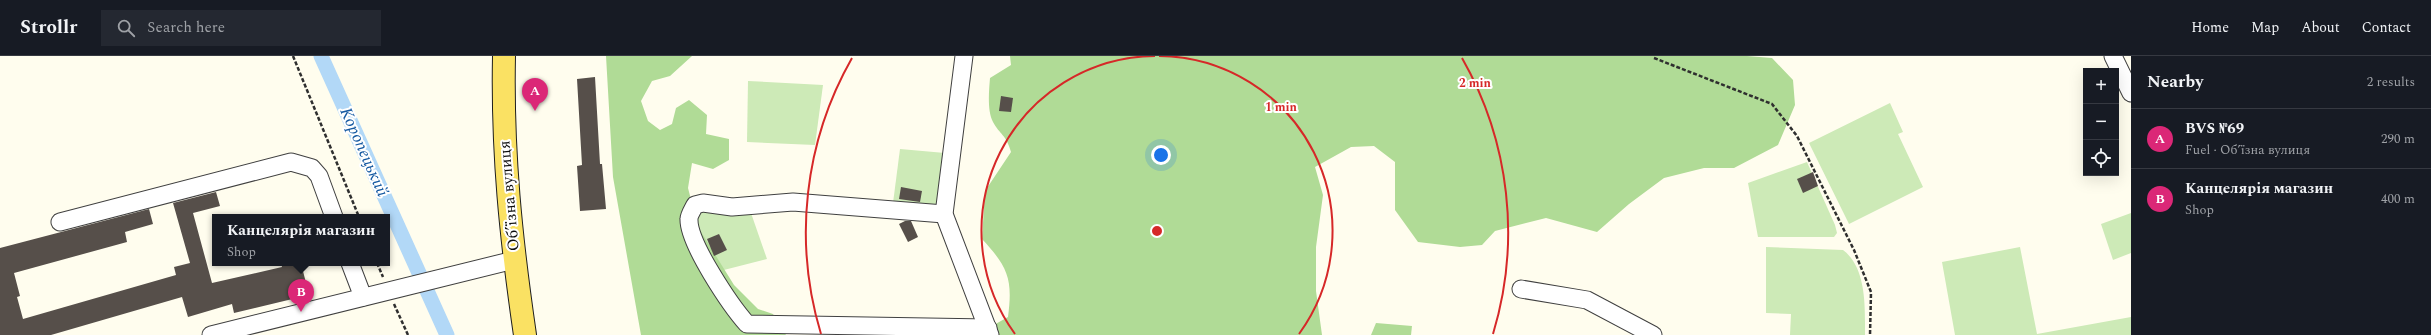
<!DOCTYPE html>
<html lang="en">
<head>
<meta charset="utf-8">
<style>
	body { margin:0; font-family:Spectral,serif; background:#242831; color:#f1f3f6 }
	.controls { position:absolute; right:12px; top:12px; display:grid; overflow:hidden; border-radius:0px; box-shadow:0 4px 16px #0002 }
	.controls button { width:36px; height:36px; display:grid; place-items:center; padding:0; border:0; border-bottom:1px solid #363941; background:#171b24; color:#f1f3f6; font:20px sans-serif }
	.you { position:absolute; left:1161px; top:99px; width:14px; height:14px; margin:-10px; border:3px solid #fff; border-radius:50%; background:#1a73e8; box-shadow:0 0 0 6px #1a73e833 }
	.badge { display:grid; place-items:center; width:26px; height:26px; border-radius:50%; background:#db2777; color:#fff; font-size:13px; font-weight:700 }
	.pin { position:absolute; translate:-50% -33px; filter:drop-shadow(0 1px 2px #0008) }
	.pin::after { content:''; position:absolute; top:21px; width:14px; height:12px; background:inherit; clip-path:polygon(0 0,100% 0,50% 100%) }
	.popup { position:absolute; left:212px; top:158px; width:178px; height:52px; box-sizing:border-box; display:grid; place-content:center; border-radius:0px; background:#171b24; filter:drop-shadow(0 1px 3px #0005); font-size:13px; white-space:nowrap; color:#9ea1a6 }
	.popup b { font-size:15px; color:#f1f3f6 }
	.popup::after { content:''; position:absolute; left:50%; top:100%; margin-left:-8px; border:8px solid transparent; border-top-color:#171b24 }
	.list { margin:0; padding:0; list-style:none }
	h2 { display:flex; justify-content:space-between; align-items:center; height:52px; margin:0; padding:0 16px; font-size:17px }
	h2 small { font-size:13px; font-weight:400; color:#9ea1a6 }
	.list li { display:grid; grid-template-columns:26px 1fr auto; gap:12px; align-items:center; box-sizing:border-box; height:60px; padding:0 16px; border-top:1px solid #363941 }
	.list b { display:block; font-size:15px; white-space:nowrap }
	.list p { margin:0; font-size:13px; white-space:nowrap; color:#9ea1a6 }
	.list em { font-size:13px; font-style:normal; color:#9ea1a6 }
	.icon { flex:none; width:22px; height:22px; fill:none; stroke:currentColor; stroke-width:2; stroke-linecap:round; stroke-linejoin:round }
	.map { position:relative; flex:none; width:2131px; height:279px; overflow:hidden }
	header { display:flex; align-items:center; gap:24px; box-sizing:border-box; height:56px; padding:0 20px; background:#171b24; border-bottom:1px solid #363941 }
	header strong { font-size:19px }
	nav { display:flex; gap:22px; margin-inline-start:auto; font-size:14px }
	.search { width:280px; height:36px; background:#242831; display:flex; align-items:center; gap:10px; box-sizing:border-box; padding:0 14px; border-radius:0px; color:#9ea1a6; font-size:15px }
	main { display:flex }
	aside { flex:1; background:#171b24 }
	.map>svg:first-child { display:block }
</style>
</head>
<body>
<header>
<strong>Strollr</strong>
<div class="search"><svg class="icon" aria-label="search" viewBox="0 0 24 24"><circle cx="10" cy="10" r="6"/><path d="M15 15l6 6"/></svg>Search here</div>
<nav><a>Home</a><a>Map</a><a>About</a><a>Contact</a></nav>
</header>
<main>
<div class="map">
<svg width="2131" height="279" viewBox="0 0 2131 279">
	<rect width="100%" height="100%" fill="#fffdee"/>
	<g fill="#cdeab7">
		<polygon points="748,25 823,29 815,89 747,86"/>
		<polygon points="1890,47 1903,76 1898,78 1923,131 1849,168 1809,87"/>
		<polygon points="900,93 945,97 937,152 893,147"/>
		<polygon points="1807,106 1835,169 1837,177 1834,181 1758,181 1748,127"/>
		<polygon points="700,152 751,157 767,203 716,216 693,165"/>
		<polygon points="2131,157 2131,197 2113,204 2101,168"/>
		<path d="M 1766,191 L 1843,194 C 1867,212 1865,252 1865,279 L 1790,279 L 1791,258 L 1766,257 Z"/>
		<polygon points="2020,191 2037,278 2131,261 2131,279 1955,279 1942,206"/>
	</g>
	<g fill="#b0db96">
		<polygon points="606,0 692,0 670,20 652,25 641,45 648,65 660,74 672,68 676,52 689,44 707,59 706,78 729,83 729,104 713,113 692,107 688,132 698,171 734,229 758,253 773,258 786,279 641,279 613,121"/>
		<path d="M 1010,0 L 1747,0 L 1772,2 L 1793,24 L 1795,49 L 1778,89 L 1734,112 L 1704,112 L 1664,122 L 1629,148 L 1597,176 L 1546,162 L 1495,175 L 1482,189 L 1460,191 L 1418,186 L 1395,154 L 1395,106 L 1374,90 L 1351,91 L 1315,111 L 1323,139 L 1316,191 L 1316,235 L 1322,279 L 976,279 L 1008,261 C 1013,223 1008,211 982,183 L 985,135 L 1011,96 C 1006,78 1000,79 993,66 C 987,55 989,34 990,22 L 1011,9 Z"/>
		<polygon points="1376,267 1412,270 1411,279 1371,279"/>
	</g>
	<g fill="none" stroke-linecap="round" stroke-linejoin="round">
		<polyline stroke="#b2d8f7" stroke-width="15" points="321,0 447,279"/>
	</g>
	<g fill="#564f4a">
		<polygon points="595,21 600,108 602,108 606,153 580,155 577,110 582,109 577,23"/>
		<polygon points="1001,40 1013,42 1011,56 999,55"/>
		<polygon points="1813,116 1818,130 1803,137 1797,123"/>
		<polygon points="901,131 922,135 920,146 899,143"/>
		<polygon points="216,136 220,150 193,157 212,227 282,211 281,207 301,207 309,239 234,257 232,248 188,261 182,241 51,279 0,279 0,192 149,153 153,168 125,176 127,186 14,217 20,240 17,241 23,263 176,219 174,211 190,207 173,147"/>
		<polygon points="905,165 911,165 918,181 908,186 899,168"/>
		<polygon points="719,178 727,194 714,200 707,183"/>
	</g>
	<g fill="none" stroke-linecap="round" stroke-linejoin="round">
		<defs>
			<g id="minor">
				<polyline points="964,0 944,158 990,279"/>
				<polyline points="2113,0 2131,37"/>
				<path d="M 944,158 L 793,146 L 732,151 L 703,147 L 695,149 C 693,153 689,159 689,163 C 688,187 731,250 747,268 L 988,272"/>
				<polyline points="60,166 291,106 312,112 319,120 334,161"/>
				<polyline points="350,207 363,241"/>
				<polyline points="1521,233 1587,244 1653,279"/>
				<polyline points="211,279 514,204"/>
			</g>
			<path id="major" d="M 504,0 C 502,97 511,183 525,279"/>
		</defs>
		<use href="#minor" stroke="#404040" stroke-width="19"/>
		<use href="#major" stroke="#1e1e1e" stroke-width="24"/>
		<g stroke="#2f2f2f" stroke-width="2.5" stroke-dasharray="4 2" stroke-linecap="butt">
			<polyline points="293,0 359,161"/>
			<polyline points="1654,2 1772,48 1797,80 1854,194 1871,236 1870,279"/>
			<polyline points="377,207 383,221"/>
			<polyline points="394,248 408,279"/>
		</g>
		<use href="#minor" stroke="#fff" stroke-width="17"/>
		<use href="#major" stroke="#fae163" stroke-width="22"/>
	</g>
	<g fill="none" stroke="#d62828" stroke-width="2">
		<path d="M1015 278A175 175 0 0 1 1155 0M1159 0A175 175 0 0 1 1299 278"/>
		<path d="M821 278A351 351 0 0 1 852 2M1462 2A351 351 0 0 1 1493 278"/>
	</g>
	<g text-anchor="middle" dominant-baseline="central" stroke-width="4" stroke-linejoin="round" paint-order="stroke">
		<g font-size="16" fill="#0d0d0d" stroke="#fff">
			<text transform="translate(509 140) rotate(-95)">Обʼїзна вулиця</text>
		</g>
		<g font-size="17" font-style="italic" fill="#1559a1" stroke="#fff">
			<text transform="translate(364 96) rotate(66)">Коропецький</text>
		</g>
	</g>
	<circle cx="1157" cy="175" r="6" fill="#d62828" stroke="#fff" stroke-width="2"/>
	<g font-size="12" text-anchor="middle" font-weight="bold" fill="#d62828" stroke="#fff" stroke-width="4" stroke-linejoin="round" paint-order="stroke">
		<text x="1475" y="31">2 min</text>
		<text x="1281" y="55">1 min</text>
	</g>
</svg>
<div class="controls">
<button>+</button>
<button>−</button>
<button><svg class="icon" aria-label="locate" viewBox="0 0 24 24"><circle cx="12" cy="12" r="6"/><path d="M12 2v4M12 18v4M2 12h4M18 12h4"/></svg></button>
</div>
<div class="you"></div>
<div class="pin badge" style="left:535px;top:55px">A</div>
<div class="pin badge" style="left:301px;top:256px">B</div>
<div class="popup"><b>Канцелярія магазин</b>Shop</div>
</div>
<aside>
<h2>Nearby<small>2 results</small></h2>
<ul class="list">
<li><span class="badge">A</span><div><b>BVS №69</b><p>Fuel · Обʼїзна вулиця</p></div><em>290 m</em></li>
<li><span class="badge">B</span><div><b>Канцелярія магазин</b><p>Shop</p></div><em>400 m</em></li>
</ul>
</aside>
</main>
</body>
</html>
